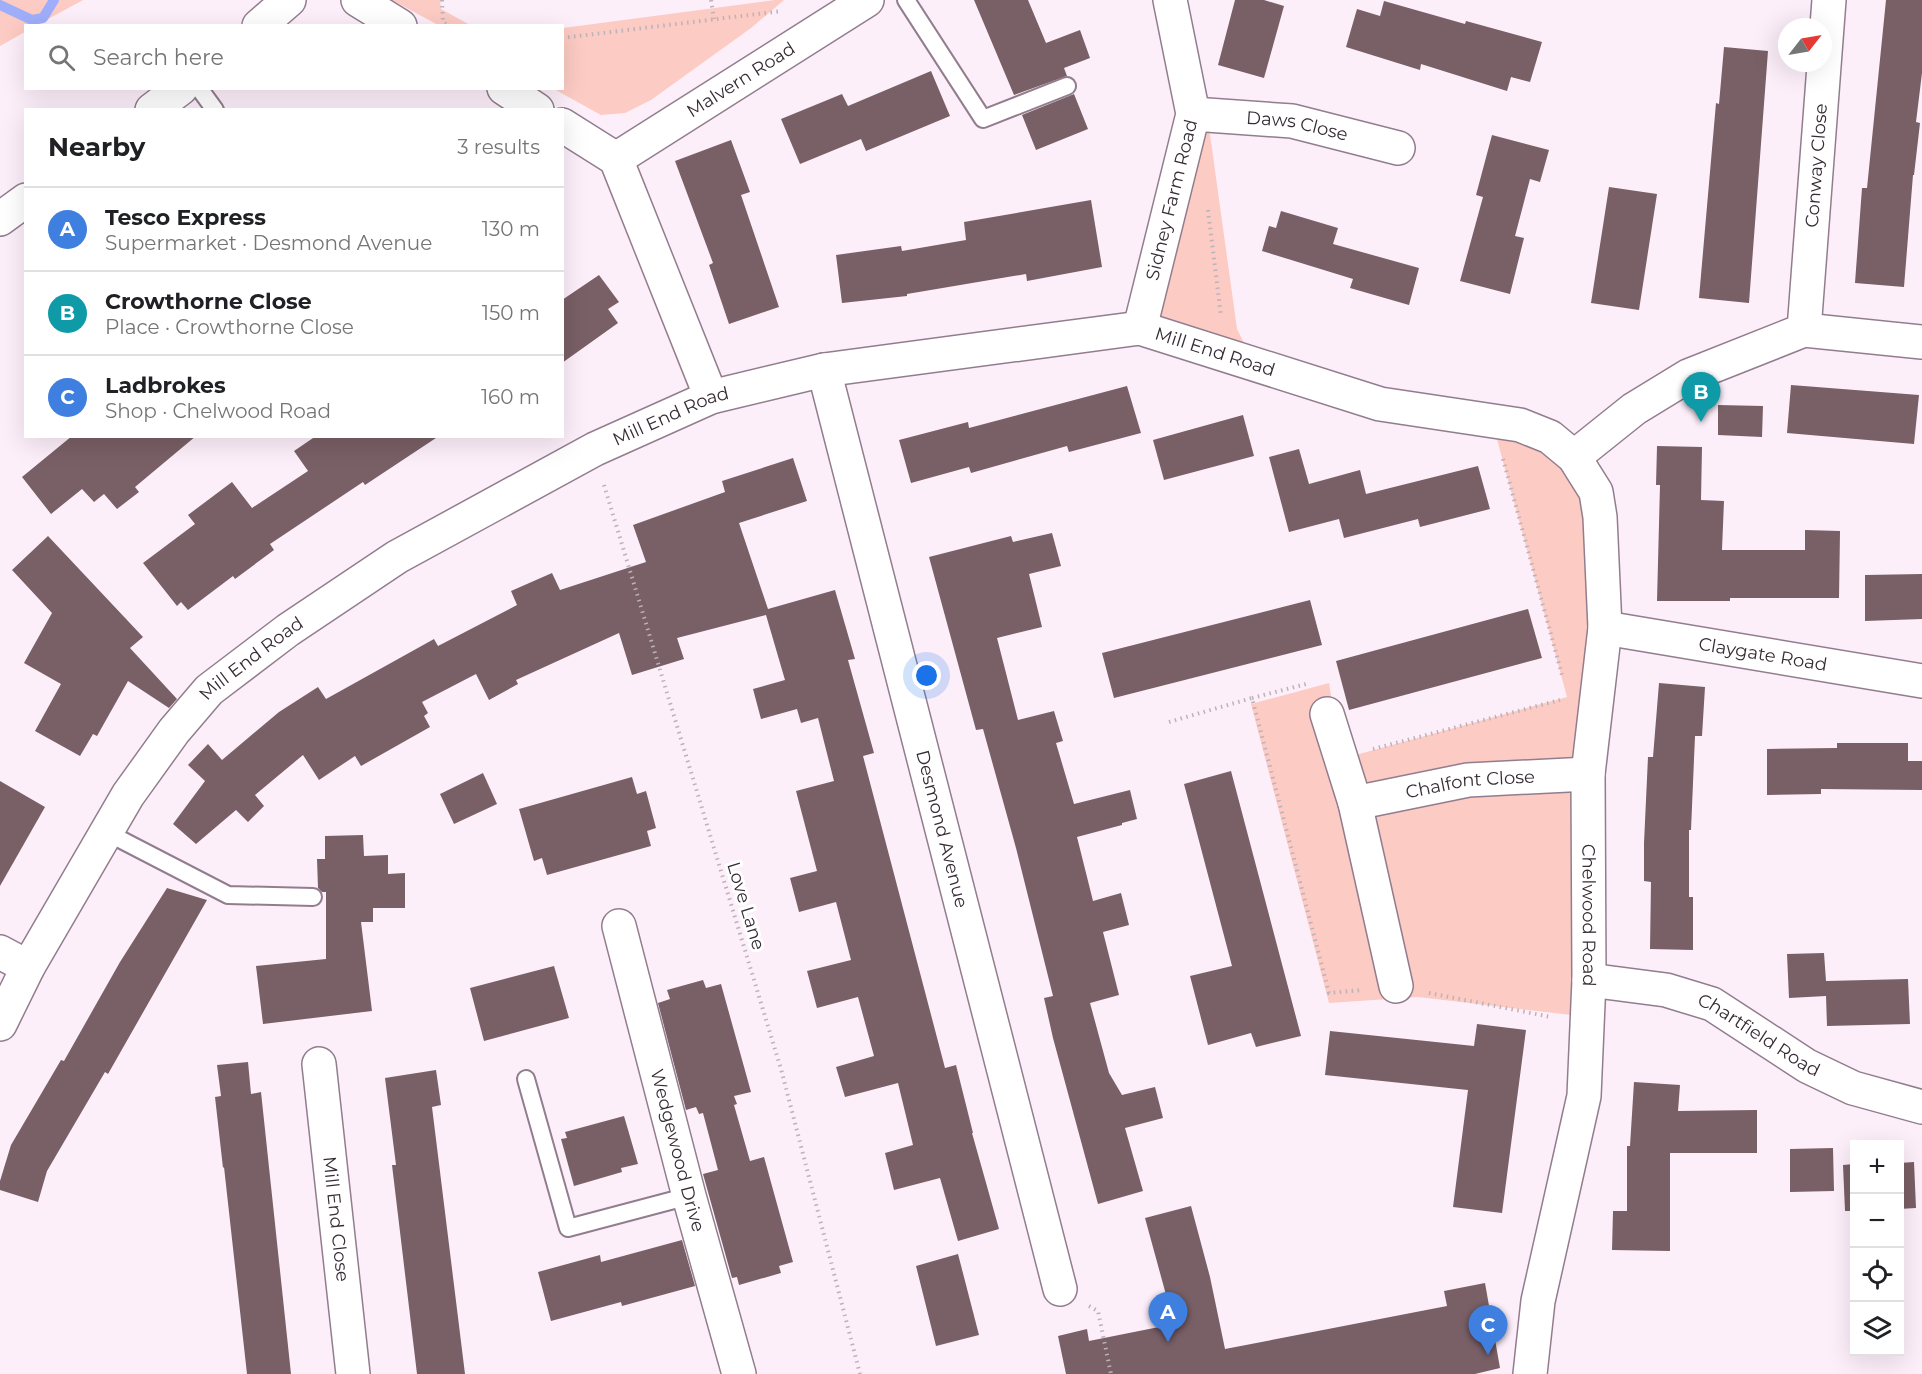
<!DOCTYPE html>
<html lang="en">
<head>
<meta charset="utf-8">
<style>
	body { margin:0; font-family:Montserrat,sans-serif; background:#f2f2f2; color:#202124 }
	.controls { position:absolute; right:18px; bottom:18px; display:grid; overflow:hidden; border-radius:0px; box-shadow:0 6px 24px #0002 }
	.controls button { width:54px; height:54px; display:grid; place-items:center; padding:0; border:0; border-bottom:2px solid #e0e0e0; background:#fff; color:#202124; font:30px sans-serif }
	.compass { position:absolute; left:1778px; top:18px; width:54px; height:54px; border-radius:50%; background:#fff; box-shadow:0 6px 24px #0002; rotate:59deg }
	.you { position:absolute; left:927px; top:676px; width:21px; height:21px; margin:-15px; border:4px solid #fff; border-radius:50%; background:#1a73e8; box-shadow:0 0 0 9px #1a73e833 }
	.badge { display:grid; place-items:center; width:39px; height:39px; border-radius:50%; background:#0b8043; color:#fff; font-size:20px; font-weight:700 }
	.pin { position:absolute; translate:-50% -50px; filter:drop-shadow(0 2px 3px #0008) }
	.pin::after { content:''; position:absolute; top:32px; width:21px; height:18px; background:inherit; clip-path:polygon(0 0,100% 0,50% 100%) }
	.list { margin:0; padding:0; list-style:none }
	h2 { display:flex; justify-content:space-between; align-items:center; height:78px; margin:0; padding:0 24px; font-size:26px }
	h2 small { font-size:20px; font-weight:400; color:#757577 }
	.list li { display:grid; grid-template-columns:39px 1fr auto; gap:18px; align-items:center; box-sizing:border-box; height:84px; padding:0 24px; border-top:2px solid #e0e0e0 }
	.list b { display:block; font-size:22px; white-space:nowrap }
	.list p { margin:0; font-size:20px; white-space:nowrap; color:#757577 }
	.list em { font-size:20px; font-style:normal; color:#757577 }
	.icon { flex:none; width:33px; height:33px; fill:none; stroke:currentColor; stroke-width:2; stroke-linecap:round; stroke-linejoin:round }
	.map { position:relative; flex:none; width:1922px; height:1374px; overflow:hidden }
	.search { position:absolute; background:#fff; box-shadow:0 6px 24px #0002; left:24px; top:24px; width:540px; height:66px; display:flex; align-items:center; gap:15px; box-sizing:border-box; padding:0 21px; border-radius:0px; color:#757577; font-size:22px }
	.panel { position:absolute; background:#fff; box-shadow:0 6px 24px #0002; left:24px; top:108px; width:540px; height:330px; border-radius:0px }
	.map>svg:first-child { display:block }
</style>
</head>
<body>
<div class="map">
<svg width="1922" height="1374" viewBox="0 0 1922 1374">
	<rect width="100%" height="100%" fill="#fdeffa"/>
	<g fill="#fccbc3">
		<polygon points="0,0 83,0 37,25 26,26 25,32 0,46"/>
		<polygon points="392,0 440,0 441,9 470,25 438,25"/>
		<polygon points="775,0 784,0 751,28 651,100 625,113 601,115 554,89 562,88 563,28"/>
		<polygon points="1208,120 1237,329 1250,355 1152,322"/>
		<polygon points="1492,421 1572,455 1598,506 1580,1016 1418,997 1329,1003 1251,704 1329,683 1341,759 1567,697"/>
	</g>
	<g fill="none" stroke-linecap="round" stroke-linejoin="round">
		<polyline stroke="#9faefb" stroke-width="10" points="0,5 32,20 43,18 54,0"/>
	</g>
	<g fill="#795f66">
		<polygon points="974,0 1028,0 1046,43 1080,30 1090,58 1064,68 1067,76 1014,95"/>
		<polygon points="1235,0 1264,0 1284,6 1264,78 1218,65"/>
		<polygon points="1886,0 1922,0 1922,73 1916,122 1920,123 1914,175 1913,175 1904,287 1855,283 1862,188 1867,188"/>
		<polygon points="1384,1 1465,24 1466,21 1542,42 1530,82 1511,77 1507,91 1421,64 1420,70 1346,47 1357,9 1380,16"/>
		<polygon points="1724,47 1768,51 1749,303 1699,298 1716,103 1719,104"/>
		<polygon points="931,71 950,116 866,151 861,139 800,164 781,119 842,94 848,106"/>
		<polygon points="1074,94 1088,129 1036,150 1022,115"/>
		<polygon points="1492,135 1549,150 1540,182 1530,179 1515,236 1524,238 1510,294 1460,281 1483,197 1476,195"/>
		<polygon points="731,140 750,192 741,195 779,307 729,324 709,265 713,263 675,161"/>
		<polygon points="1609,187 1657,194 1639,310 1591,303"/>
		<polygon points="1091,200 1102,267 1027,281 1026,274 907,294 907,296 842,303 836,255 901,246 902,251 966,240 964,222"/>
		<polygon points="1281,211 1338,228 1333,244 1419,268 1409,305 1350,288 1353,279 1262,251 1269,226 1276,228"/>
		<polygon points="599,275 619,302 608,309 618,323 562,363 562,300"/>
		<polygon points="1791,385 1919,395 1914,444 1787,433"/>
		<polygon points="1127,386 1141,433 1069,452 1067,446 971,473 969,467 911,483 899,440 968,422 969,428"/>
		<polygon points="1718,405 1763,406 1762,437 1718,435"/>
		<polygon points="1243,415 1254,456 1164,480 1153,440"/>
		<polygon points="72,436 196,436 135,487 139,492 117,509 104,494 94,502 82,489 51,514 22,477"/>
		<polygon points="316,436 439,436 365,485 363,482 270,544 274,550 235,579 233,576 188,610 181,602 177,606 143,563 195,524 188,515 232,482 252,508 308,471 294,451"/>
		<polygon points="1657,446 1702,447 1701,500 1724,501 1722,550 1805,550 1805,530 1840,531 1839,598 1730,598 1730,601 1657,601 1660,485 1656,485"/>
		<polygon points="1299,449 1309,484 1360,470 1366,494 1478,466 1490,509 1420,527 1418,519 1344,538 1339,519 1289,532 1269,457"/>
		<polygon points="793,458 807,501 739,523 768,609 835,590 855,659 848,660 874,753 863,756 945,1068 956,1065 973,1133 972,1133 999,1229 958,1241 940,1178 894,1190 885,1153 913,1145 898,1083 845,1097 836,1067 874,1056 858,997 817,1008 807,971 851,960 836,902 799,912 790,878 817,871 796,791 834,781 818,718 801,723 797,709 761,719 753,689 785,680 766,615 677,638 684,659 632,675 619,633 516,680 518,684 489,700 476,674 422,702 428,713 424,716 430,727 361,766 355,756 319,780 303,755 255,795 264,806 248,822 236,810 196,844 173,824 205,781 188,765 208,744 222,760 279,712 318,687 326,699 434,639 438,646 517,605 511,591 552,573 560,590 646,562 633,525 725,492 722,481"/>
		<polygon points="1052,533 1061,566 1029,574 1042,627 997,638 1018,720 1054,711 1063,741 1056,743 1074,804 1130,790 1137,819 1122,823 1122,825 1077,837 1093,901 1121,893 1129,925 1103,932 1119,995 1090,1003 1109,1073 1122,1095 1155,1087 1163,1118 1125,1128 1143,1191 1098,1204 1053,1038 1044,998 1053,996 1016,848 983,729 976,730 929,557 1011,536 1013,542"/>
		<polygon points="48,536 143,637 130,648 177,699 169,708 128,681 97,736 93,734 80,756 35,731 61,684 24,663 52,613 12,570"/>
		<polygon points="1922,574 1922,619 1865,621 1865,575"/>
		<polygon points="1310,600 1322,645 1114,698 1102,653"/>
		<polygon points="1528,609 1542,658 1349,710 1336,661"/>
		<polygon points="1659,683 1705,687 1702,736 1695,736 1691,830 1689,830 1689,897 1693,897 1693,950 1650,949 1651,882 1644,881 1644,843 1648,757 1653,757"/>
		<polygon points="1837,743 1908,743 1908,761 1922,761 1922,790 1821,789 1821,794 1767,795 1767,749 1837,748"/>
		<polygon points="1231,771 1301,1036 1256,1047 1251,1033 1208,1045 1190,976 1232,966 1184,784"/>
		<polygon points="483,773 497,804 454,824 440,794"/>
		<polygon points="632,777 637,794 646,791 656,828 647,831 651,846 547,875 542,858 534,861 519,809"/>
		<polygon points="0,781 45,807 0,886"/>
		<polygon points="363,835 364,856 388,855 388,874 405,873 405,908 373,908 373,922 361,922 372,1011 263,1024 256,966 326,959 326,892 322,892 318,888 317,859 325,859 325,836"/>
		<polygon points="167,888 207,900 108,1074 105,1072 47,1171 38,1202 0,1190 0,1181 11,1145 61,1060 64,1061 120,962"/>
		<polygon points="1824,953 1826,981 1908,979 1910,1024 1827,1026 1826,996 1789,998 1787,954"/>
		<polygon points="554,966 569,1018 484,1041 470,988"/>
		<polygon points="703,980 706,988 721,984 751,1092 734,1096 737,1104 734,1105 750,1161 764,1157 793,1262 779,1266 781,1273 739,1285 737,1277 732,1278 703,1174 718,1170 703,1113 699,1114 696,1107 686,1110 658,1003 670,999 667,990"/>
		<polygon points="1477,1024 1526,1030 1502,1213 1453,1207 1468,1090 1325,1075 1330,1031 1474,1046"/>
		<polygon points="248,1062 251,1094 261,1092 291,1374 247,1374 224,1167 223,1168 215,1097 221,1096 217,1065"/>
		<polygon points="436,1070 441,1105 432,1107 465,1374 417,1374 392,1165 396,1165 385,1078"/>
		<polygon points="1634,1082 1680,1085 1678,1111 1757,1110 1757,1153 1670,1153 1670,1251 1612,1250 1613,1211 1627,1211 1627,1146 1630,1146"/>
		<polygon points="624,1116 638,1164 621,1168 622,1172 574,1186 561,1139 567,1138 565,1132"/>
		<polygon points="1833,1148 1834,1191 1790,1192 1790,1149"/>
		<polygon points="1914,1162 1916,1208 1899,1209 1899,1163"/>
		<polygon points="1854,1164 1854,1211 1845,1211 1843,1165"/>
		<polygon points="1191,1206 1210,1277 1225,1349 1447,1306 1444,1291 1485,1283 1500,1368 1475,1374 1066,1374 1058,1336 1087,1329 1089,1341 1174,1324 1145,1218"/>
		<polygon points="682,1240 695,1286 622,1306 621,1302 551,1321 538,1272 600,1255 601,1262"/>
		<polygon points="958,1254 979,1335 936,1346 916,1266"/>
	</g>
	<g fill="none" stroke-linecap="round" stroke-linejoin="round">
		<defs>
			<g id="service">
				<polyline points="906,0 983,119 1067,86"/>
				<polyline points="199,88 215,110"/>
				<polyline points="106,832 228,895 313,897"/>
				<polyline points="526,1079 568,1228 689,1196"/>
			</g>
			<g id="minor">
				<polyline points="358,0 400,26"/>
				<polyline points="259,26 289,0"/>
				<polyline points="504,88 537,110"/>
				<polyline points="152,110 181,88"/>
				<path id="s1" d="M 1193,114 L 1292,121 L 1398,148"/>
				<polyline points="562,125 616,159 711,397"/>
				<path id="s2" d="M 616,159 L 867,0"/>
				<polyline points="0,219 26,200"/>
				<path id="s3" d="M 1140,328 L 1193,114 L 1170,0"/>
				<path id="s4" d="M 1804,330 L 1829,0"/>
				<path id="s5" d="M 824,370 L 1060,1289"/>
				<polyline points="1574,457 1634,409 1688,376 1804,330 1922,342"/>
				<path id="s6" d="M 1605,628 L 1922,681"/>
				<polyline points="1327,714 1355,803 1396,986"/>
				<path id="s7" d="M 1355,803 L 1468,780 L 1588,774"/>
				<path id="s8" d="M 619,926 L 689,1196 L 739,1374"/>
				<polyline points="0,952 28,967"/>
				<path id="s9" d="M 1589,980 L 1666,990 L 1712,1004 L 1807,1066 L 1853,1088 L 1922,1107"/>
				<path id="s10" d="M 0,1024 L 28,967 L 128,795 L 174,731 L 209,690 L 288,630 L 397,557 L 595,449 L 711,397 L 824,370 L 1140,328 L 1380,404 L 1520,425 L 1550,437 L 1574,457 L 1596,492 L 1600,517 L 1605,628 L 1588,774 L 1589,980 L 1584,1096 L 1538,1301 L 1530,1374"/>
				<path id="s11" d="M 319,1064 L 353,1374"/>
			</g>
		</defs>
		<use href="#service" stroke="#927d8e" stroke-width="20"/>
		<use href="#minor" stroke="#927d8e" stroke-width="36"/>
		<g stroke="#bdb1ba" stroke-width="4" stroke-dasharray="1.5 4.5" stroke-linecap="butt">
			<polyline points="442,0 443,22 449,26"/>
			<polyline points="711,0 714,19"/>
			<polyline points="562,38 782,11"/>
			<polyline points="1208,210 1221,316"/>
			<polyline points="1503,459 1562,675"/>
			<polyline points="604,485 781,1069 860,1374"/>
			<polyline points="1252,698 1306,684"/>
			<polyline points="1169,722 1252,698 1329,993 1362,990"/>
			<polyline points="1373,749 1560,700"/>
			<polyline points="1429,993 1551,1017"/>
			<polyline points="1089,1306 1098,1311 1111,1374"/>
		</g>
		<use href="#service" stroke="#fff" stroke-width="16"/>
		<use href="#minor" stroke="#fff" stroke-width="33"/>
	</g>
	<g text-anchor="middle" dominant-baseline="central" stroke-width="6" stroke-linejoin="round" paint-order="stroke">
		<g font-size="18" fill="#362d34" stroke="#fff">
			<text stroke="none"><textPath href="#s2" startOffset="148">Malvern Road</textPath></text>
			<text stroke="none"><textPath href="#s1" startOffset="105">Daws Close</textPath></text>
			<text stroke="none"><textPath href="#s4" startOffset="165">Conway Close</textPath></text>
			<text stroke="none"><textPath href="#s3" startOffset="132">Sidney Farm Road</textPath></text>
			<text stroke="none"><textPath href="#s10" startOffset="1492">Mill End Road</textPath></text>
			<text stroke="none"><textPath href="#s10" startOffset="934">Mill End Road</textPath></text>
			<text stroke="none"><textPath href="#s6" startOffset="160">Claygate Road</textPath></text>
			<text stroke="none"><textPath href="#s10" startOffset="448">Mill End Road</textPath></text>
			<text stroke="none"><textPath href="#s7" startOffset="117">Chalfont Close</textPath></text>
			<text stroke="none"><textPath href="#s5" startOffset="474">Desmond Avenue</textPath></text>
			<text transform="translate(746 906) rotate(73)">Love Lane</text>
			<text stroke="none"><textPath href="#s10" startOffset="2336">Chelwood Road</textPath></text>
			<text stroke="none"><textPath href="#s9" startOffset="182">Chartfield Road</textPath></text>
			<text stroke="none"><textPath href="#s8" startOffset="232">Wedgewood Drive</textPath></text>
			<text stroke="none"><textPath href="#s11" startOffset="156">Mill End Close</textPath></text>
		</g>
	</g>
</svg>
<div class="controls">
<button>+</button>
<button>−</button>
<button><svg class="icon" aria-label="locate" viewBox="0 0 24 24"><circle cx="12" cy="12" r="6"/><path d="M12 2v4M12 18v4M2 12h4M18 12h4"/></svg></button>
<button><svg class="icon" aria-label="layers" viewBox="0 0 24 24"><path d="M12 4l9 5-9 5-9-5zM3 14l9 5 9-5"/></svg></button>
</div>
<svg class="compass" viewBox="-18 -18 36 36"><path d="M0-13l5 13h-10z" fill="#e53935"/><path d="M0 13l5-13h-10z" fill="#757577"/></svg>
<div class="you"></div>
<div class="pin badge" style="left:1168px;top:1342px;background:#3f7fe0">A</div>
<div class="pin badge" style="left:1701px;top:422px;background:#0f9aa8">B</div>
<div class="pin badge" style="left:1488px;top:1355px;background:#3f7fe0">C</div>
<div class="search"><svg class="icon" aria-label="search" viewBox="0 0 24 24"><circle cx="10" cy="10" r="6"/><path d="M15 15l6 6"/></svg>Search here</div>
<section class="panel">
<h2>Nearby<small>3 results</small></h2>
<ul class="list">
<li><span class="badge" style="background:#3f7fe0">A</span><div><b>Tesco Express</b><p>Supermarket · Desmond Avenue</p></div><em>130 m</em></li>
<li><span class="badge" style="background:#0f9aa8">B</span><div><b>Crowthorne Close</b><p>Place · Crowthorne Close</p></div><em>150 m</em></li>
<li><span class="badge" style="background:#3f7fe0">C</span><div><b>Ladbrokes</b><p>Shop · Chelwood Road</p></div><em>160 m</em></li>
</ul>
</section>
</div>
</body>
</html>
